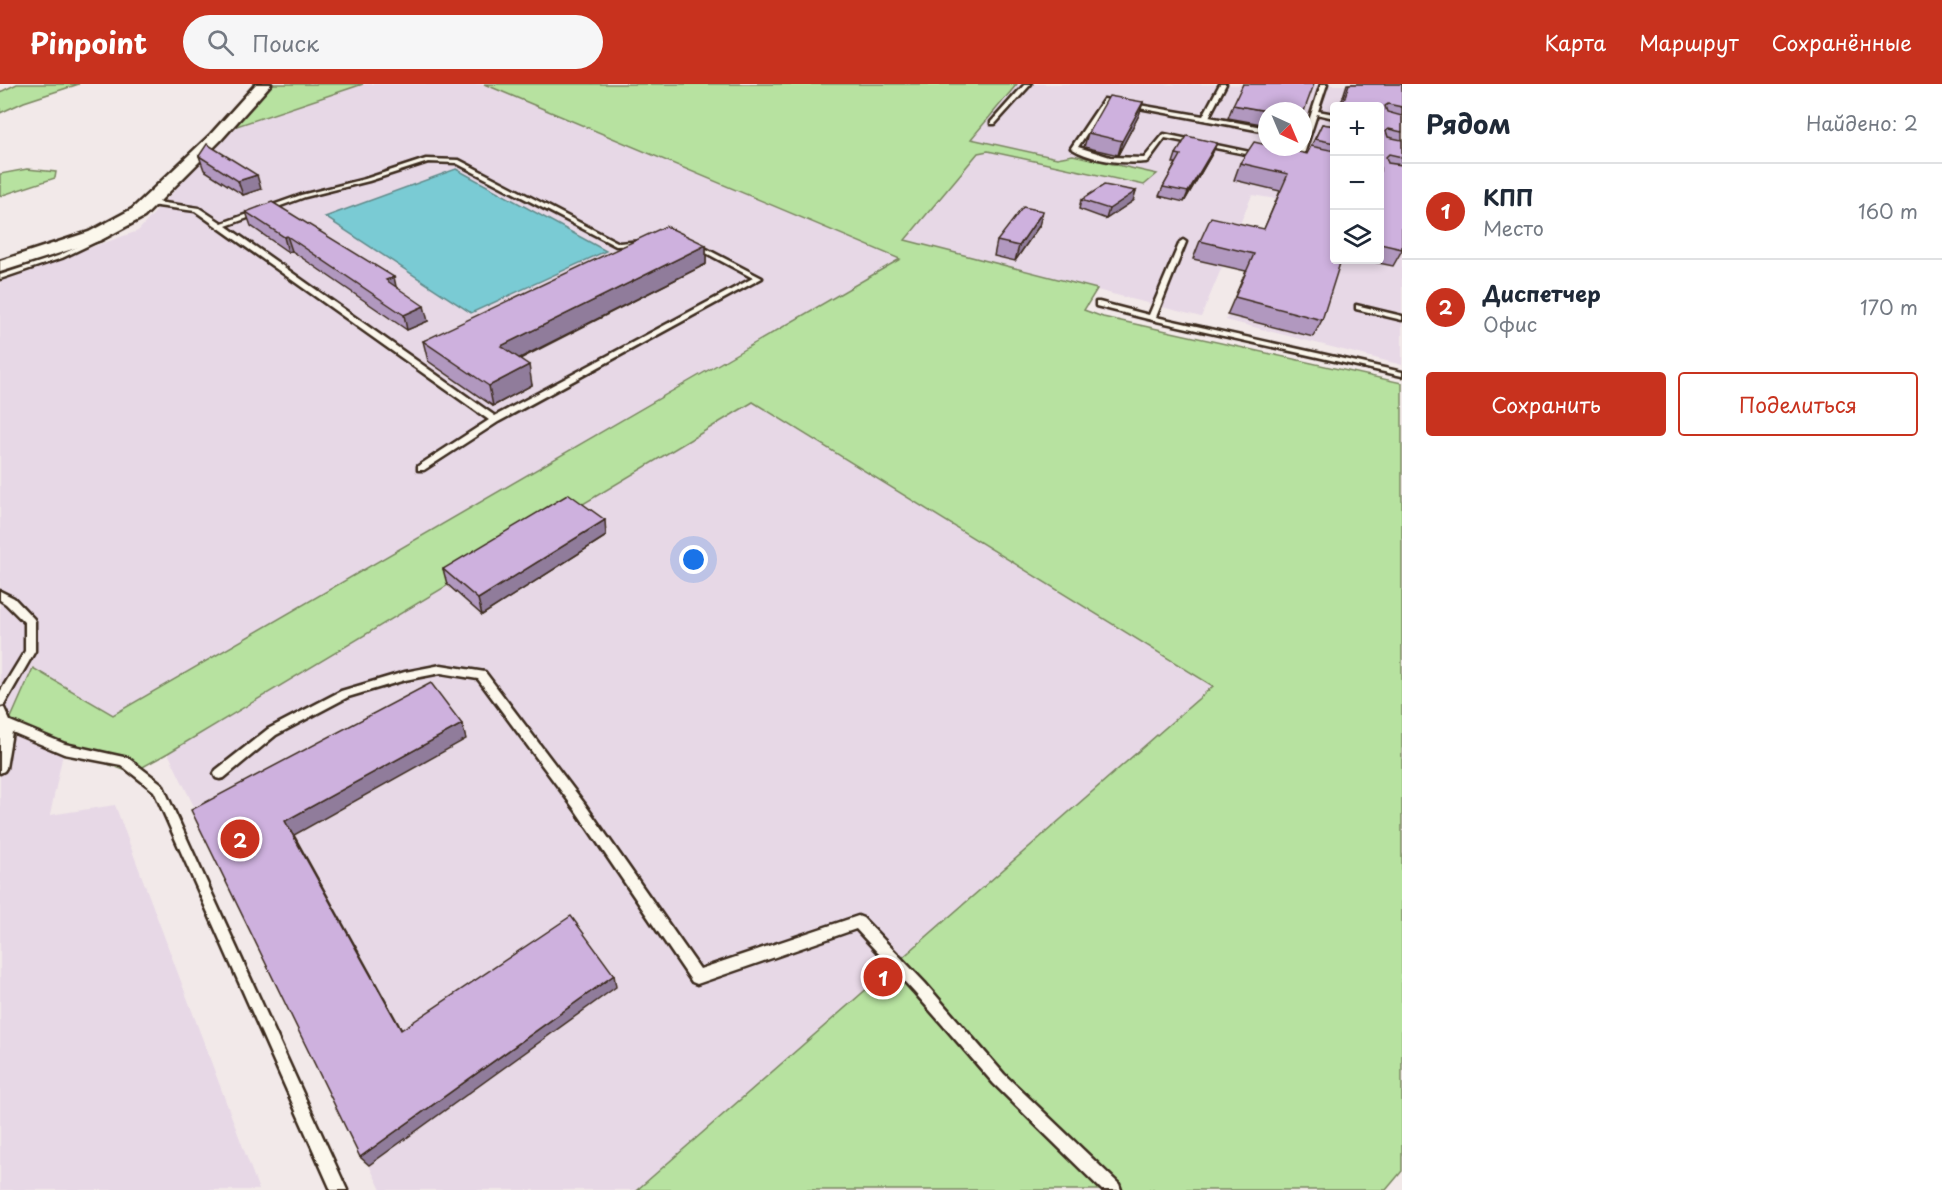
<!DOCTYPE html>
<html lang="ru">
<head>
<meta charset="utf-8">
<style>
	body { margin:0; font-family:"Playpen Sans",sans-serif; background:#f6f6f7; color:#1f2937 }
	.controls { position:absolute; right:18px; top:18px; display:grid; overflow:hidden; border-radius:6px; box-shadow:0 3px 9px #0003 }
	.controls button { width:54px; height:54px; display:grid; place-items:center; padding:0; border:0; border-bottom:2px solid #e0e1e3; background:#fff; color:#1f2937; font:30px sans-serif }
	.compass { position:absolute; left:1258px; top:18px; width:54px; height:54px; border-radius:50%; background:#fff; box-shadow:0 3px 9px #0003; rotate:136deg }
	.you { position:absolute; left:694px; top:476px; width:21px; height:21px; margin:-15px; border:4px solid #fff; border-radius:50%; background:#1a73e8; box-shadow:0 0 0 9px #1a73e833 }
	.badge { display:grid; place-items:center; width:39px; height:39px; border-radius:50%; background:#c8321e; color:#fff; font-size:20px; font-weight:700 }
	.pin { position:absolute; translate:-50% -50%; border:3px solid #fff; box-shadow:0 2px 6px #0006 }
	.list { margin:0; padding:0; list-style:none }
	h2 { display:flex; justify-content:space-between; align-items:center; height:78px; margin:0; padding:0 24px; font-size:26px }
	h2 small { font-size:20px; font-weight:400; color:#747a83 }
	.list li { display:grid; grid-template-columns:39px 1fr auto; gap:18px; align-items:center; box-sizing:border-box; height:96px; padding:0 24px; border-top:2px solid #e0e1e3 }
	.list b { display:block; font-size:22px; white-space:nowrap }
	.list p { margin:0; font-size:20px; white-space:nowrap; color:#747a83 }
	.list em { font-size:20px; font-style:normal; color:#747a83 }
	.actions { display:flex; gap:12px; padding:18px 24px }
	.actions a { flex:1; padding:14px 0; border:2px solid #c8321e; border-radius:6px; text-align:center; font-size:21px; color:#c8321e }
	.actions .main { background:#c8321e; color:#fff }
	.icon { flex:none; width:33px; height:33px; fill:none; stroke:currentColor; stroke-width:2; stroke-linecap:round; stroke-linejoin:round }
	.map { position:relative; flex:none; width:1402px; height:1106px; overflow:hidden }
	header { display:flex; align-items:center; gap:36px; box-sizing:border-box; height:84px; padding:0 30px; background:#c8321e; color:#fff }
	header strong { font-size:28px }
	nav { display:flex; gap:33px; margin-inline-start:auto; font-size:21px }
	.search { width:420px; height:54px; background:#f6f6f7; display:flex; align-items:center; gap:15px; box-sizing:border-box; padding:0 21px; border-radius:33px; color:#747a83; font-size:22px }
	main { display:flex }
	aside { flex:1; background:#fff }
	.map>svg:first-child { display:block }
</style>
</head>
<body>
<header>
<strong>Pinpoint</strong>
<div class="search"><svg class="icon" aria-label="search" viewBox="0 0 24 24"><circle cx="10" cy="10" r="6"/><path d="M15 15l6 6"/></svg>Поиск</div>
<nav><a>Карта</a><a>Маршрут</a><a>Сохранённые</a></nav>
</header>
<main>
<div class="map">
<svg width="1402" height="1106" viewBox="0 0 1402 1106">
	<rect width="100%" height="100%" fill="#f2e9e9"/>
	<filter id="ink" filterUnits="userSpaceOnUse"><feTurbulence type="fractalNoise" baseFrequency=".0167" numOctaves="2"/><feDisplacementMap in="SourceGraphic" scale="12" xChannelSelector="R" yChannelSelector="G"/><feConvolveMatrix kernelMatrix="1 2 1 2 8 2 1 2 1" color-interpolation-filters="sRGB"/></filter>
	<g filter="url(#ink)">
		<g fill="#e7d8e6" fill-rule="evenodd">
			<polygon points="363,0 484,0 901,174 112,632 33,584 64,665 50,731 115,721 259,1106 0,1106 0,195 138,147 231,44"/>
			<path d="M 1017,0 L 1402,1 L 1402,281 L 1226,236 L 1276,115 L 1252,111 L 1201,233 L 904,156 L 977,69 L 988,67 L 1157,90 L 1073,71 L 1057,74 L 971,55 ZM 1334,22 L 1380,22 L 1380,176 L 1334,176 ZM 1267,27 L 1303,27 L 1303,63 L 1267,63 Z"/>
			<polygon points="753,318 1213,602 637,1106 381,1106 168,669"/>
		</g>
		<g fill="#b7e2a0" stroke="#79865f" stroke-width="1.5">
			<polygon points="17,0 79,0 24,18 0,29 0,8"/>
			<polygon points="270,0 363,0 231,44"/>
			<polygon points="484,0 1017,0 971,55 1057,74 1073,71 1157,90 1144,101 988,67 978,69 905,156 1097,205 1084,226 1103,233 1402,299 1402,1087 1386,1106 637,1106 1213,602 753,318 168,669 132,689 7,643 33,584 113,631 900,175"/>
			<polygon points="27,85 56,88 55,94 0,112 0,90"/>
		</g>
		<polygon fill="#7acbd4" stroke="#618b8b" stroke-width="1.5" points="456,85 606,167 471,229 325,133"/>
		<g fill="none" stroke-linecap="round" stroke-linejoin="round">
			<defs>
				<g id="service">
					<polygon points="1025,0 1031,0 995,40 991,40 991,38"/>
					<path d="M 1220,0 L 1226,0 L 1209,33 L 1267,44 L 1267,48 L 1107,18 L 1078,63 L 1110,73 L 1144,74 L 1164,50 L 1259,70 L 1261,71 L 1261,73 L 1165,54 L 1148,77 L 1146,78 C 1122,80 1092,77 1071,64 L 1104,15 L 1203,32 Z"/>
					<polygon points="1321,0 1327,0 1318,27 1334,30 1334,34 1317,30 1303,73 1298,74 1300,63 1303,63 1303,55"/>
					<polygon points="426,75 459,76 619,159 642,157 645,159 642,161 616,162 456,79 428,78 369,97 305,113 226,142 495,332 753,194 693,162 693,160 697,160 762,194 498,338 424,386 418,386 418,382 489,336 195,127 150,121 147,119 150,117 199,124 222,139 301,111 365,95"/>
					<polygon points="103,151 108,152 62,174 0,195 0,191 58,172"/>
					<polygon points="1183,156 1186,158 1156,233 1402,288 1402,292 1152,236 1096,222 1096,218 1099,218 1149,231 1180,158"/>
					<polygon points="1356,221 1402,232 1402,236 1356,225"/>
					<polygon points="0,507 14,514 34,535 35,538 35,567 4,621 0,622 0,608 25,567 25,539 6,520 0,516"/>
					<polygon points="441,581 485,588 584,719 700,885 858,832 863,834 925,899 1004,990 1119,1100 1121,1106 1102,1106 994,1000 915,909 856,845 697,900 692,898 576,727 478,595 441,589 405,596 348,613 276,651 224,694 220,695 216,694 214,690 216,686 268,645 341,607 405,588"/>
					<polygon points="0,623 4,624 10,637 65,660 128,674 162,700 347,1106 331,1106 154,707 121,681 64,670 12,648 6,684 4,687 0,689"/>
				</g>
				<polygon id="tertiary" points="256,0 271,0 221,56 144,133 101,156 0,188 0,177 89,148 132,125 211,50"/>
			</defs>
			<use href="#service" stroke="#3b2a1e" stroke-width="5"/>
			<use href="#tertiary" stroke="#3b2a1e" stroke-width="5"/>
			<use href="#service" fill="#fbf7ec" fill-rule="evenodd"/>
			<use href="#tertiary" fill="#fbf7ec" fill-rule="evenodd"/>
		</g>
		<g fill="#b198bf" stroke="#3b2a1e" stroke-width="1.5">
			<polygon points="1347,0 1402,0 1402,166 1393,182 1364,176 1380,176 1380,22 1340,22"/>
			<polygon points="1143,18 1139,31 1118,71 1084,63 1088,49"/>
			<polygon points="1233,21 1267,27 1267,41 1228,34"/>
			<polygon points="1335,39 1335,176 1322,236 1313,253 1227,231 1246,187 1193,175 1200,157 1264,145 1280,107 1234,96 1240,79 1307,70 1322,40 1333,42"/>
			<polygon points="1213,68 1184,118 1159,112 1163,103 1176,79 1173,79 1176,70"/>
			<polygon points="199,72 261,105 243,111 204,86"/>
			<polygon points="1081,116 1133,117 1106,135 1079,125"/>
			<polygon points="246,128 396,203 428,237 407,246 292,167 288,168 251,142"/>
			<polygon points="1039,142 1015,177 994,172 997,157"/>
			<polygon points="706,161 706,180 520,275 532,301 493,322 428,277 423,257"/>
			<polygon points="606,452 482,531 447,500 443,485"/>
		</g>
		<g fill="#907c9b" stroke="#3b2a1e" stroke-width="1.5">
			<polygon points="1143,18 1139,31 1118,71 1122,57"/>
			<polygon points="1217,59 1213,68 1184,118 1188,108"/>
			<polygon points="257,91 261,105 243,111 238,97"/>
			<polygon points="1136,107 1133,117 1106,135 1109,125"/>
			<polygon points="1043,127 1039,142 1015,177 1019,162"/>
			<polygon points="287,152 292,167 288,168 284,153"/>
			<polygon points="706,161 706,180 504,282 501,262"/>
			<polygon points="394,193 397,207 386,196"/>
			<polygon points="424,222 428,237 407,246 404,231"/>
			<polygon points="529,281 532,301 493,322 489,302"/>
			<polygon points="605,436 606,452 482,531 478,515"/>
			<polygon points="462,640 466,655 294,751 408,957 401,946 285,737"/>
			<polygon points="614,891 616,903 369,1081 360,1073"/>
		</g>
		<g fill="#ceb1de" stroke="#3b2a1e" stroke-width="1.5">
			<polygon points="1243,0 1314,0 1303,30 1303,27 1267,27 1233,21"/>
			<polygon points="1349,0 1402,0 1402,23 1388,20 1385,22 1387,28 1402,32 1402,48 1389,45 1386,47 1388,53 1402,56 1402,73 1389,70 1386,73 1388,79 1402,81 1402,165 1380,160 1380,22 1342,22"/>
			<polygon points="1109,12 1143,18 1122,57 1088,49"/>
			<polygon points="1322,40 1335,42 1335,59 1315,55"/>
			<polygon points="1187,52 1217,59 1188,108 1163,103 1181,71 1176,70"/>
			<polygon points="1254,58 1267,61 1267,63 1277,63 1307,70 1311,62 1335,67 1335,176 1341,176 1322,236 1235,213 1254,170 1200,157 1211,133 1264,145 1288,90 1240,79"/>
			<polygon points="207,60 257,91 238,97 199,72"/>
			<polygon points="1104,101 1136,107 1109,125 1081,116"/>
			<polygon points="272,118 394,193 386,196 424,222 404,231 287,152 284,153 246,128"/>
			<polygon points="1023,123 1043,127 1019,162 997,157"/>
			<polygon points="666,142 706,161 501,262 529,281 489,302 423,257"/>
			<polygon points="569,410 605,436 478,515 443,485"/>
			<polygon points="431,599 462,640 285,737 401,946 571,832 614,891 360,1073 191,726"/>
		</g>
	</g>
</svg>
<div class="controls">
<button>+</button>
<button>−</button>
<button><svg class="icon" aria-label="layers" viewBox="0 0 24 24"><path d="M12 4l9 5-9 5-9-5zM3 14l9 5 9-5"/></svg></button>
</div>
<svg class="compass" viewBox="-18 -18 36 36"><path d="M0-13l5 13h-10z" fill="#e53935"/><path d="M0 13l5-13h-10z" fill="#747a83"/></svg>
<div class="you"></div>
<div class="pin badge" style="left:883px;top:893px">1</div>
<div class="pin badge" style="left:240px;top:755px">2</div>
</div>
<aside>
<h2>Рядом<small>Найдено: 2</small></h2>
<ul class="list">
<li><span class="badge">1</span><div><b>КПП</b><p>Место</p></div><em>160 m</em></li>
<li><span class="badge">2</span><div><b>Диспетчер</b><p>Офис</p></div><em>170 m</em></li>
</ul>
<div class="actions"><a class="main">Сохранить</a><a>Поделиться</a></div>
</aside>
</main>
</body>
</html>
